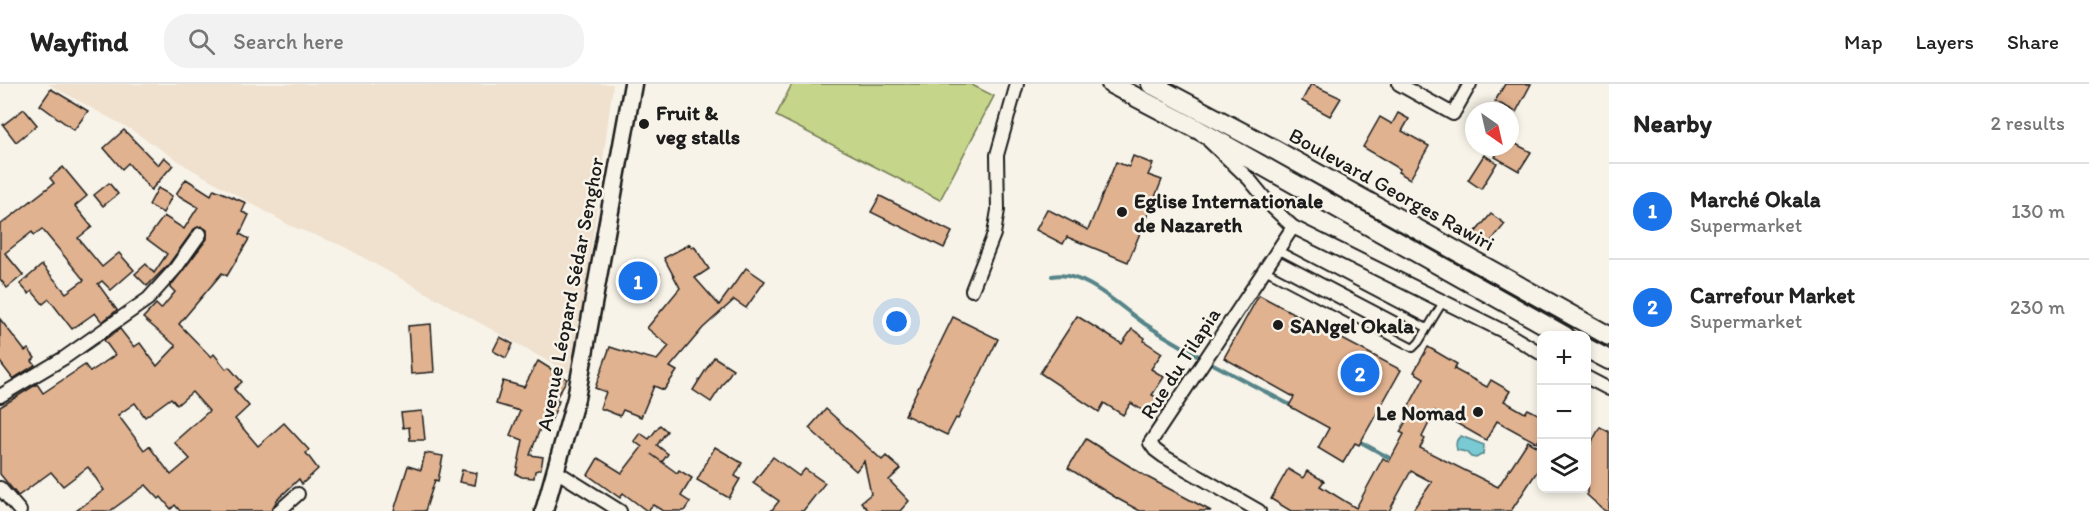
<!DOCTYPE html>
<html lang="en">
<head>
<meta charset="utf-8">
<style>
	body { margin:0; font-family:Itim,sans-serif; background:#f2f2f2; color:#222 }
	.controls { position:absolute; right:18px; bottom:18px; display:grid; overflow:hidden; border-radius:12px; box-shadow:0 3px 9px #0003 }
	.controls button { width:54px; height:54px; display:grid; place-items:center; padding:0; border:0; border-bottom:2px solid #e0e0e0; background:#fff; color:#222; font:30px sans-serif }
	.compass { position:absolute; left:1465px; top:18px; width:54px; height:54px; border-radius:50%; background:#fff; box-shadow:0 3px 9px #0003; rotate:146deg }
	.you { position:absolute; left:897px; top:238px; width:21px; height:21px; margin:-15px; border:4px solid #fff; border-radius:50%; background:#1a73e8; box-shadow:0 0 0 9px #1a73e833 }
	.badge { display:grid; place-items:center; width:39px; height:39px; border-radius:50%; background:#1a73e8; color:#fff; font-size:20px; font-weight:700 }
	.pin { position:absolute; translate:-50% -50%; border:3px solid #fff; box-shadow:0 2px 6px #0006 }
	.list { margin:0; padding:0; list-style:none }
	h2 { display:flex; justify-content:space-between; align-items:center; height:78px; margin:0; padding:0 24px; font-size:26px }
	h2 small { font-size:20px; font-weight:400; color:#767676 }
	.list li { display:grid; grid-template-columns:39px 1fr auto; gap:18px; align-items:center; box-sizing:border-box; height:96px; padding:0 24px; border-top:2px solid #e0e0e0 }
	.list b { display:block; font-size:22px; white-space:nowrap }
	.list p { margin:0; font-size:20px; white-space:nowrap; color:#767676 }
	.list em { font-size:20px; font-style:normal; color:#767676 }
	.icon { flex:none; width:33px; height:33px; fill:none; stroke:currentColor; stroke-width:2; stroke-linecap:round; stroke-linejoin:round }
	.map { position:relative; flex:none; width:1609px; height:427px; overflow:hidden }
	header { display:flex; align-items:center; gap:36px; box-sizing:border-box; height:84px; padding:0 30px; background:#fff; border-bottom:2px solid #e0e0e0 }
	header strong { font-size:28px }
	nav { display:flex; gap:33px; margin-inline-start:auto; font-size:21px }
	.search { width:420px; height:54px; background:#f2f2f2; display:flex; align-items:center; gap:15px; box-sizing:border-box; padding:0 21px; border-radius:24px; color:#767676; font-size:22px }
	main { display:flex }
	aside { flex:1; background:#fff }
	.map>svg:first-child { display:block }
</style>
</head>
<body>
<header>
<strong>Wayfind</strong>
<div class="search"><svg class="icon" aria-label="search" viewBox="0 0 24 24"><circle cx="10" cy="10" r="6"/><path d="M15 15l6 6"/></svg>Search here</div>
<nav><a>Map</a><a>Layers</a><a>Share</a></nav>
</header>
<main>
<div class="map">
<svg width="1609" height="427" viewBox="0 0 1609 427">
	<rect width="100%" height="100%" fill="#f7f3e8"/>
	<filter id="ink" filterUnits="userSpaceOnUse"><feTurbulence type="fractalNoise" baseFrequency=".0167" numOctaves="2"/><feDisplacementMap in="SourceGraphic" scale="12" xChannelSelector="R" yChannelSelector="G"/><feConvolveMatrix kernelMatrix="1 2 1 2 8 2 1 2 1" color-interpolation-filters="sRGB"/></filter>
	<g filter="url(#ink)">
		<polygon fill="#f0e0ce" points="48,0 613,0 589,181 569,289 343,162 291,142 186,82 130,45"/>
		<polygon fill="#c5d58a" stroke="#707853" stroke-width="1.5" points="792,0 970,0 994,12 940,116 776,32"/>
		<path fill="#79cad2" stroke="#548489" stroke-width="1.5" d="M 1461,352 L 1484,361 L 1483,370 L 1476,374 L 1471,373 L 1466,368 L 1457,366 C 1455,360 1456,355 1461,352 Z"/>
		<g fill="none" stroke-linecap="round" stroke-linejoin="round">
			<g stroke="#548489" stroke-width="4">
				<path d="M 1052,192 C 1083,185 1121,224 1145,240 C 1162,251 1180,261 1197,271"/>
				<polyline points="1213,280 1292,322"/>
				<polyline points="1357,356 1395,377"/>
			</g>
		</g>
		<g fill="#e0b290" stroke="#1c1c1c" stroke-width="1.5" fill-rule="evenodd">
			<polygon points="1311,0 1341,14 1330,32 1302,17"/>
			<polygon points="1505,0 1531,0 1516,28 1495,17"/>
			<polygon points="51,5 88,27 74,46 40,21"/>
			<polygon points="24,25 37,41 16,58 3,41"/>
			<polygon points="1398,29 1409,35 1402,47 1429,62 1410,95 1398,88 1400,85 1363,63 1380,33 1392,40"/>
			<polygon points="124,46 158,81 164,73 173,81 151,106 128,79 122,85 104,64"/>
			<polygon points="1510,57 1531,68 1519,87 1495,73 1501,63 1510,63"/>
			<polygon points="1484,71 1497,79 1481,105 1468,96"/>
			<polygon points="1133,72 1153,80 1148,91 1162,96 1128,178 1067,153 1063,160 1036,146 1047,125 1088,146 1116,78 1129,83"/>
			<polygon points="63,83 87,112 75,122 92,143 78,154 102,183 119,169 134,186 111,206 102,197 98,200 117,226 102,238 95,229 72,245 49,215 43,220 32,207 29,210 20,200 42,181 66,209 84,196 42,145 34,151 32,148 5,169 23,191 7,204 0,195 0,141 54,99 50,94"/>
			<path d="M 186,95 L 211,111 L 214,105 L 246,119 L 242,128 L 249,131 L 240,150 L 249,155 L 227,192 L 222,189 L 179,240 L 211,273 L 214,270 L 226,285 L 229,283 L 242,298 L 234,305 L 249,322 L 235,335 L 258,362 L 284,339 L 309,366 L 306,369 L 318,385 L 302,400 L 299,395 L 277,416 L 271,427 L 180,427 L 175,421 L 171,425 L 161,413 L 159,415 L 146,401 L 110,427 L 76,427 L 104,406 L 88,383 L 63,402 L 51,388 L 18,412 L 0,390 L 0,323 L 37,300 L 43,309 L 85,281 L 90,288 L 115,271 L 104,256 L 120,245 L 134,263 L 140,259 L 157,282 L 176,262 L 143,234 L 156,220 L 161,225 L 175,208 L 170,203 L 207,155 L 207,146 L 201,142 L 194,145 L 169,180 L 147,202 L 135,190 L 146,180 L 154,189 L 167,170 L 147,155 L 164,132 L 184,145 L 198,123 L 176,110 ZM 192,308 L 209,327 L 174,358 L 190,375 L 171,391 L 149,362 L 144,366 L 118,331 L 135,319 L 145,333 L 171,314 L 177,321 Z"/>
			<polygon points="109,99 118,110 103,122 94,111"/>
			<polygon points="158,104 172,112 163,129 149,121"/>
			<polygon points="880,112 952,148 944,164 871,128"/>
			<polygon points="1491,130 1505,140 1487,162 1473,151"/>
			<polygon points="690,160 692,164 694,162 709,185 695,194 719,221 746,184 765,197 746,224 734,216 703,244 670,283 677,287 664,306 654,302 641,333 623,326 620,332 600,324 606,308 595,304 610,263 641,273 642,272 657,276 669,262 647,244 680,204 664,174"/>
			<polygon points="626,179 660,190 651,215 617,204"/>
			<polygon points="1259,211 1401,286 1359,361 1355,359 1343,379 1318,364 1329,344 1289,322 1294,313 1224,274"/>
			<polygon points="1077,232 1122,260 1132,245 1145,254 1144,257 1162,269 1151,285 1164,293 1152,311 1158,314 1148,330 1131,319 1123,331 1104,319 1099,328 1040,289"/>
			<polygon points="953,233 998,255 958,335 956,334 947,351 905,331"/>
			<polygon points="0,235 25,267 28,265 35,274 32,277 35,281 13,295 0,278"/>
			<polygon points="431,240 434,288 411,290 408,242"/>
			<polygon points="500,253 513,260 506,274 493,267"/>
			<polygon points="1428,263 1457,280 1454,285 1487,303 1491,296 1510,307 1504,317 1525,329 1528,325 1542,332 1542,350 1537,359 1497,337 1486,356 1435,327 1422,353 1425,355 1420,364 1498,403 1528,357 1542,365 1542,380 1511,427 1412,427 1432,398 1411,387 1389,427 1291,427 1271,415 1288,385 1303,394 1307,387 1324,397 1320,402 1356,424 1383,374 1389,378 1404,350 1400,348 1412,326 1408,324 1424,294 1414,288"/>
			<polygon points="714,273 733,285 711,318 693,306"/>
			<polygon points="538,277 567,295 555,316 559,317 551,337 544,334 530,371 543,373 541,385 535,387 534,394 522,393 516,390 523,356 510,351 520,327 496,320 503,297 524,303"/>
			<polygon points="826,325 882,376 886,372 901,385 889,396 909,417 900,427 869,427 861,418 871,410 864,377 856,387 809,344"/>
			<polygon points="422,327 425,356 410,356 409,343 403,344 401,329"/>
			<polygon points="660,341 667,347 657,361 668,370 662,378 651,370 677,389 679,386 692,394 681,412 690,418 684,427 663,427 653,421 647,427 623,409 620,414 588,391 598,374 622,389 642,363 634,357 640,349 649,355"/>
			<polygon points="1600,343 1609,348 1609,427 1605,427 1587,411 1587,367"/>
			<polygon points="1086,355 1147,393 1211,427 1140,427 1118,415 1068,384"/>
			<polygon points="715,363 742,379 735,392 740,395 729,414 697,396"/>
			<polygon points="425,369 443,372 438,397 435,396 425,427 394,427 408,382 421,386"/>
			<polygon points="773,373 799,392 805,385 825,399 803,427 771,427 779,417 753,399"/>
			<polygon points="462,386 477,389 475,401 459,398"/>
		</g>
		<g fill="none" stroke-linecap="round" stroke-linejoin="round">
			<defs>
				<g id="lane">
					<polyline points="1278,166 1427,244"/>
					<polyline points="1265,186 1413,264 1419,258 1443,218"/>
				</g>
				<g id="street">
					<polyline points="1399,0 1453,30 1470,0"/>
					<polyline points="1209,57 1249,95 1272,123 1293,143 1503,247 1542,270"/>
					<polyline points="972,206 994,150 998,126 997,71 1017,0"/>
					<polyline points="1586,293 1609,305"/>
					<polyline points="0,312 64,274 148,215 175,185 200,150"/>
					<polyline points="556,387 620,427"/>
					<polyline points="0,404 20,427"/>
					<polyline points="279,427 298,410"/>
					<polyline points="1259,427 1163,372 1155,366 1150,359 1293,143"/>
				</g>
				<polyline id="secondary" points="544,427 576,314 633,0"/>
				<g id="primary">
					<polyline points="1111,0 1197,45 1565,252"/>
					<polyline points="1151,0 1268,62 1609,252"/>
					<polyline points="1586,264 1609,276"/>
				</g>
			</defs>
			<use href="#lane" stroke="#1c1c1c" stroke-width="10"/>
			<use href="#street" stroke="#1c1c1c" stroke-width="16"/>
			<use href="#secondary" stroke="#1c1c1c" stroke-width="21"/>
			<use href="#primary" stroke="#1c1c1c" stroke-width="22"/>
			<use href="#lane" stroke="#f7f3e8" stroke-width="6"/>
			<use href="#street" stroke="#f7f3e8" stroke-width="12"/>
			<use href="#secondary" stroke="#f7f3e8" stroke-width="16"/>
			<use href="#primary" stroke="#f7f3e8" stroke-width="18"/>
		</g>
	</g>
	<g fill="#1c1c1c" stroke="#f7f3e8" stroke-width="2">
		<circle cx="644" cy="40" r="6"/>
		<circle cx="1122" cy="128" r="6"/>
		<circle cx="1278" cy="241" r="6"/>
		<circle cx="1478" cy="328" r="6"/>
	</g>
	<g text-anchor="middle" dominant-baseline="central" stroke-width="5" stroke-linejoin="round" paint-order="stroke">
		<g font-size="21" font-weight="bold" fill="#1c1c1c" stroke="#f7f3e8" text-anchor="start">
			<text x="656" y="28">Fruit &amp;<tspan x="656" dy="24">veg stalls</tspan></text>
			<text x="1134" y="116">Eglise Internationale<tspan x="1134" dy="24">de Nazareth</tspan></text>
			<text x="1290" y="241">SANgel Okala</text>
			<text x="1466" y="328" text-anchor="end">Le Nomad</text>
		</g>
		<g font-size="21" fill="#1c1c1c" stroke="#f7f3e8">
			<text transform="translate(1392 105) rotate(29)">Boulevard Georges Rawiri</text>
			<text transform="translate(570 210) rotate(-79)">Avenue Léopard Sédar Senghor</text>
			<text transform="translate(1180 279) rotate(-57)">Rue du Tilapia</text>
		</g>
	</g>
</svg>
<div class="controls">
<button>+</button>
<button>−</button>
<button><svg class="icon" aria-label="layers" viewBox="0 0 24 24"><path d="M12 4l9 5-9 5-9-5zM3 14l9 5 9-5"/></svg></button>
</div>
<svg class="compass" viewBox="-18 -18 36 36"><path d="M0-13l5 13h-10z" fill="#e53935"/><path d="M0 13l5-13h-10z" fill="#767676"/></svg>
<div class="you"></div>
<div class="pin badge" style="left:638px;top:197px">1</div>
<div class="pin badge" style="left:1360px;top:289px">2</div>
</div>
<aside>
<h2>Nearby<small>2 results</small></h2>
<ul class="list">
<li><span class="badge">1</span><div><b>Marché Okala</b><p>Supermarket</p></div><em>130 m</em></li>
<li><span class="badge">2</span><div><b>Carrefour Market</b><p>Supermarket</p></div><em>230 m</em></li>
</ul>
</aside>
</main>
</body>
</html>
